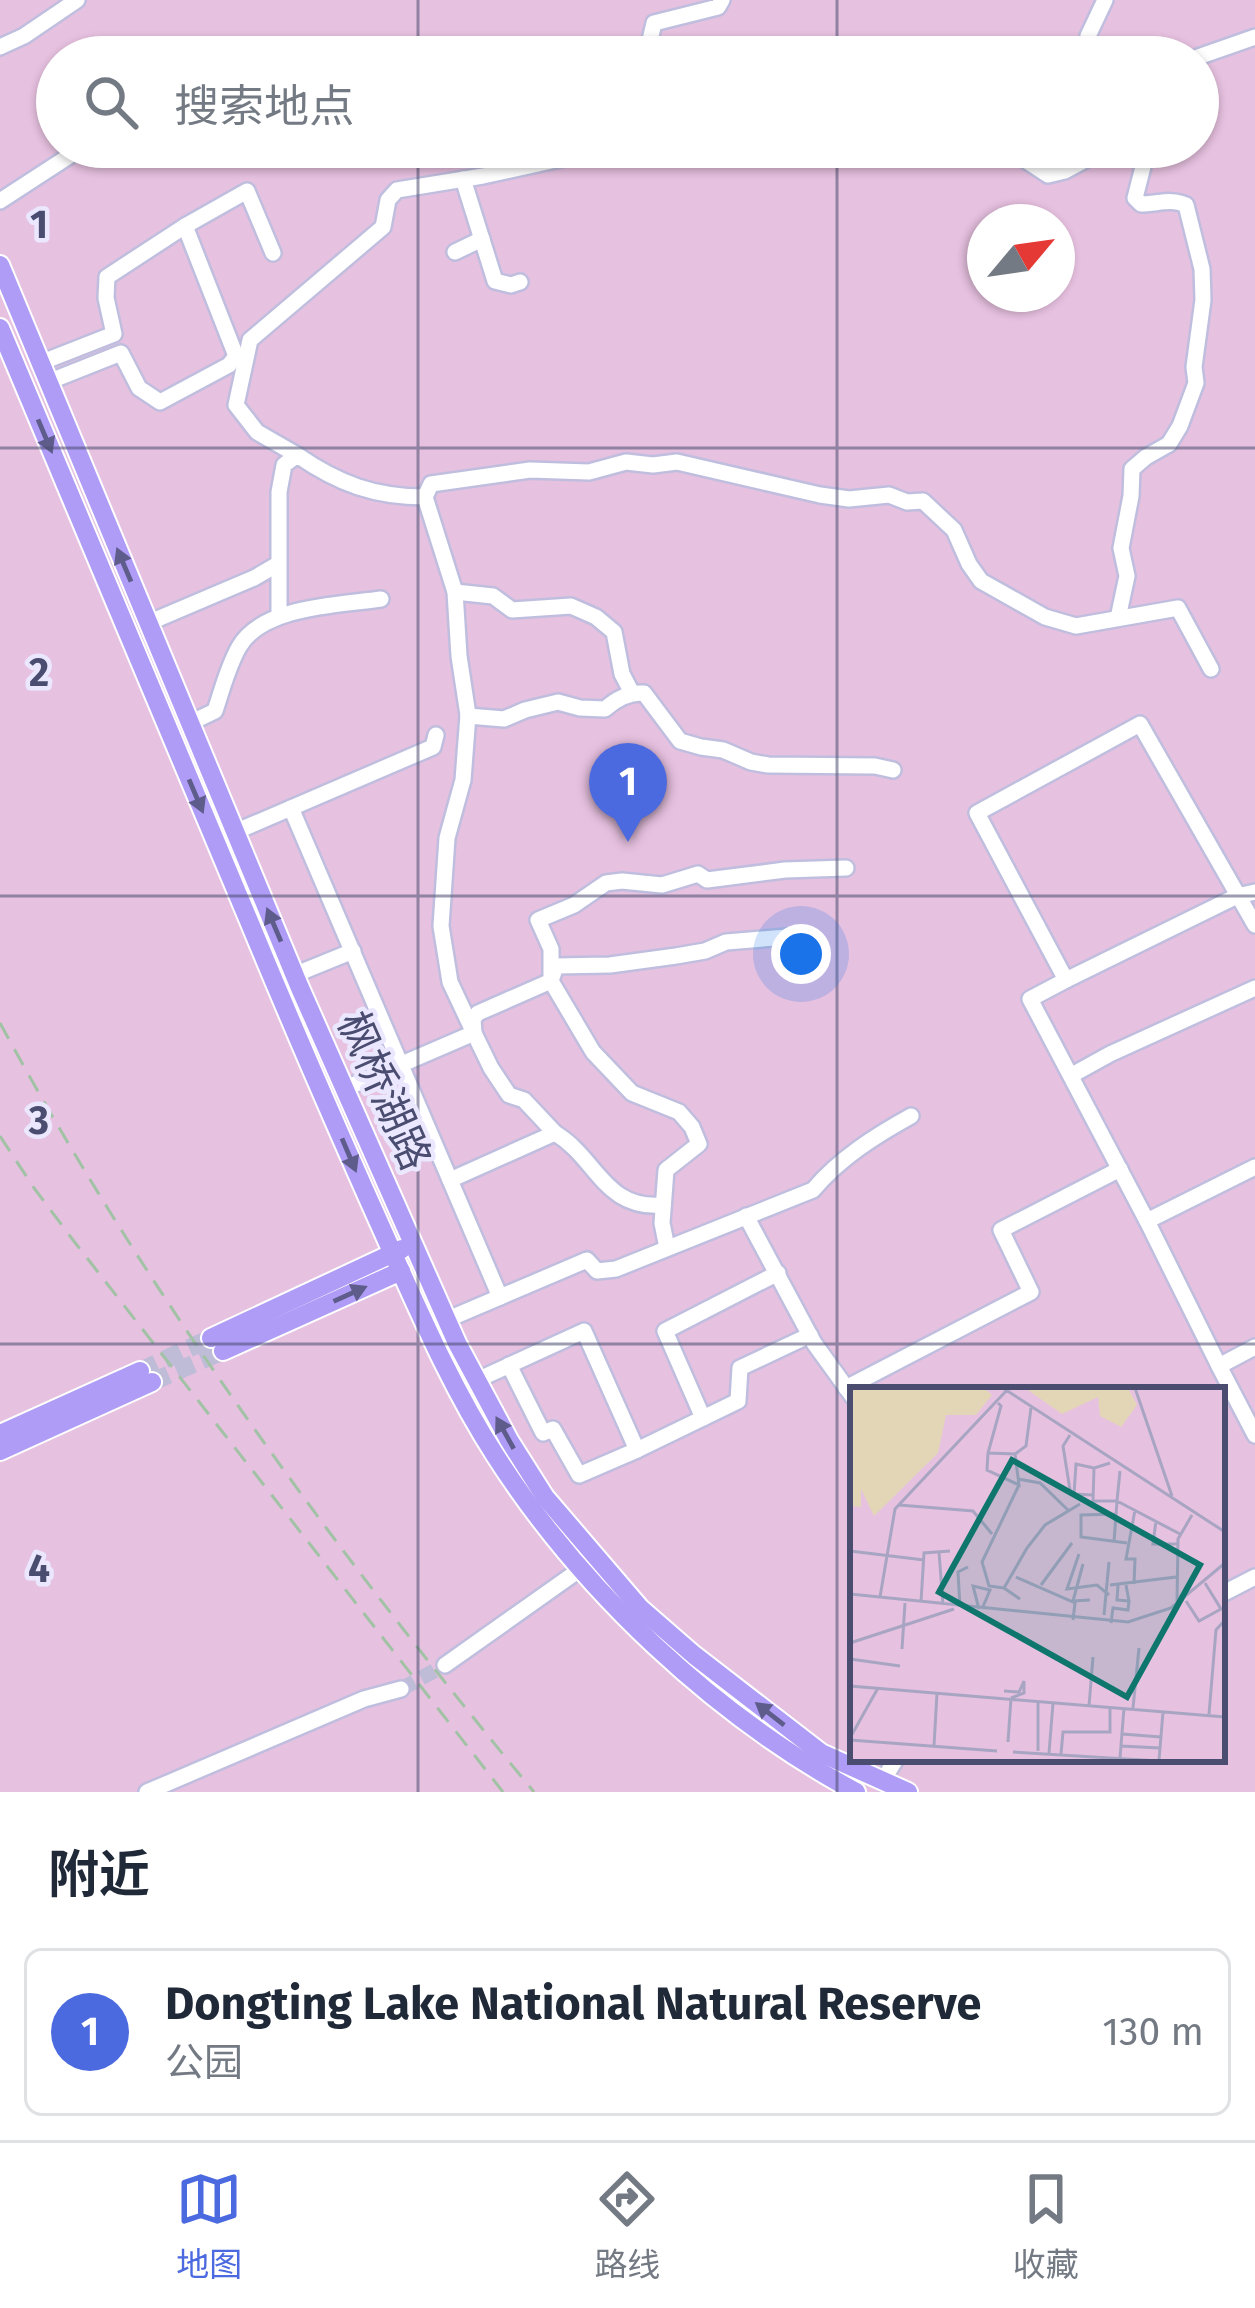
<!DOCTYPE html>
<html lang="zh">
<head>
<meta charset="utf-8">
<style>
	body { margin:0; font-family:"Fira Sans","Noto Sans SC",sans-serif; background:#f2f2f3; color:#1f2937 }
	.compass { position:absolute; left:967px; top:204px; width:108px; height:108px; border-radius:50%; background:#fff; box-shadow:0 3px 9px #0004; rotate:61deg }
	.you { position:absolute; left:801px; top:954px; width:42px; height:42px; margin:-30px; border:9px solid #fff; border-radius:50%; background:#1a73e8; box-shadow:0 0 0 18px #1a73e833 }
	.badge { display:grid; place-items:center; width:78px; height:78px; border-radius:50%; background:#4c6adf; color:#fff; font-size:39px; font-weight:700 }
	.pin { position:absolute; translate:-50% -99px; filter:drop-shadow(0 3px 6px #0008) }
	.pin::after { content:''; position:absolute; top:63px; width:42px; height:36px; background:inherit; clip-path:polygon(0 0,100% 0,50% 100%) }
	.list { margin:0; padding:0; list-style:none }
	h2 { display:flex; justify-content:space-between; align-items:center; height:156px; margin:0; padding:0 48px; font-size:51px }
	h2 small { font-size:39px; font-weight:400; color:#747a83 }
	.list li { display:grid; grid-template-columns:78px 1fr auto; gap:36px; align-items:center; box-sizing:border-box; height:168px; margin:0 24px 24px; padding:0 24px; border:3px solid #e0e1e3; border-radius:18px }
	.list b { display:block; font-size:45px; white-space:nowrap }
	.list p { margin:0; font-size:39px; white-space:nowrap; color:#747a83 }
	.list em { font-size:39px; font-style:normal; color:#747a83 }
	.icon { flex:none; width:66px; height:66px; fill:none; stroke:currentColor; stroke-width:2; stroke-linecap:round; stroke-linejoin:round }
	.map { position:relative; flex:none; width:1255px; height:1792px; overflow:hidden }
	.search { position:absolute; background:#fff; box-shadow:0 3px 9px #0004; left:36px; right:36px; top:36px; height:132px; display:flex; align-items:center; gap:30px; box-sizing:border-box; padding:0 42px; border-radius:66px; color:#747a83; font-size:45px }
	.sheet { height:348px; background:#fff }
	nav { display:flex; justify-content:space-around; align-items:center; box-sizing:border-box; height:168px; border-top:3px solid #e0e1e3; background:#fff; font-size:33px; color:#747a83 }
	nav a { display:grid; justify-items:center; gap:6px }
	nav .on { color:#4c6adf }
	.map>svg:first-child { display:block }
</style>
</head>
<body>
<div class="map">
<svg width="1255" height="1792" viewBox="0 0 1255 1792">
	<rect width="100%" height="100%" fill="#e6e1fb"/>
	<path fill="#e7c1e0" fill-rule="evenodd" d="M 0,0 L 1255,0 L 1255,1792 L 0,1792 ZM 57,57 L 1198,57 L 1198,147 L 57,147 ZM 985,222 L 1057,222 L 1057,294 L 985,294 ZM 853,1390 L 1222,1390 L 1222,1759 L 853,1759 Z"/>
	<g fill="none" stroke-linecap="round" stroke-linejoin="round">
		<polyline stroke="#bfbcd8" stroke-width="15" stroke-dasharray="15 8" stroke-linecap="butt" points="401,1689 445,1665"/>
		<g stroke="#bfbcd8" stroke-width="18" stroke-dasharray="18 9" stroke-linecap="butt">
			<polyline points="140,1371 211,1338"/>
			<polyline points="152,1382 223,1351"/>
		</g>
		<defs>
			<g id="minor">
				<polyline points="0,47 24,36 77,0"/>
				<polyline points="237,57 263,49 270,57"/>
				<polyline points="646,57 654,23 718,7 722,0"/>
				<polyline points="1089,57 1088,36 1105,0"/>
				<polyline points="1198,57 1255,37"/>
				<polyline points="1005,147 1048,175 1065,171 1104,150"/>
				<polyline points="463,179 495,281 511,285 520,282"/>
				<polyline points="0,201 83,147"/>
				<polyline points="185,226 247,191 273,253"/>
				<polyline points="455,252 482,239"/>
				<polyline points="40,363 114,334 106,298 107,277 185,226 236,356 229,365 160,402 139,388 121,353 48,382"/>
				<polyline points="297,455 257,432 236,405 250,340 383,227 388,200 397,190 483,176 574,156 622,153 678,156 730,150 867,153 879,147"/>
				<polyline points="455,592 493,596 512,610 571,606 596,617 614,632 622,674 632,693"/>
				<path d="M 279,616 L 279,492 L 284,465 L 297,455 C 339,484 375,497 425,497 L 431,484 L 530,470 L 589,472 L 626,462 L 653,465 L 677,462 L 820,495 L 849,499 L 889,495 L 907,502 L 923,501 L 954,530 L 969,564 L 981,581 L 1045,617 L 1076,626 L 1178,608 L 1211,669"/>
				<path d="M 1118,618 L 1127,576 L 1121,548 L 1131,496 L 1132,469 L 1146,457 L 1169,444 L 1180,426 L 1196,383 L 1194,367 L 1203,300 L 1202,269 L 1186,205 C 1172,198 1157,204 1141,204 L 1135,198 L 1148,147"/>
				<polyline points="148,623 254,578 278,564"/>
				<path d="M 468,716 L 504,719 L 525,710 L 558,702 L 580,708 L 605,709 C 616,699 628,692 644,693 L 680,741 L 701,747 L 723,750 L 751,762 L 768,765 L 875,766 L 893,770"/>
				<path d="M 190,723 L 215,711 C 222,690 228,666 239,647 C 262,606 339,605 381,599"/>
				<polyline points="291,808 500,1297 446,1320"/>
				<polyline points="235,832 433,747 436,735"/>
				<polyline points="1255,925 1140,724 977,813 1066,980 1030,999 1147,1221 1255,1167"/>
				<polyline points="294,975 353,951"/>
				<polyline points="1066,980 1237,896 1255,892"/>
				<polyline points="1072,1075 1110,1054 1255,988"/>
				<polyline points="344,1089 474,1033 450,982 441,926 447,838 463,780 468,715 459,656 455,592 425,497"/>
				<polyline points="555,1133 524,1100 509,1095 491,1068 474,1033 473,1019 478,1013 551,981 556,966 610,965 676,956 705,951 726,942 787,937"/>
				<path d="M 450,1180 L 555,1133 C 597,1158 604,1210 663,1205"/>
				<polyline points="746,1216 814,1343 853,1397"/>
				<polyline points="1147,1221 1219,1366"/>
				<polyline points="667,1248 662,1223 666,1170 699,1144 692,1127 679,1112 632,1093 593,1052 551,981 551,949 538,920 574,905 606,883 622,881 662,885 698,874 707,880 785,870 846,868"/>
				<polyline points="778,1273 665,1331 703,1418 738,1401 740,1368 810,1335"/>
				<path d="M 500,1297 L 587,1260 L 597,1271 L 616,1269 L 813,1190 C 840,1158 875,1136 911,1116"/>
				<polyline points="1255,1347 1219,1366 1255,1435"/>
				<polyline points="509,1365 543,1433 553,1429 579,1475 637,1450"/>
				<polyline points="477,1380 584,1331 637,1450 703,1418"/>
				<polyline points="846,1388 1031,1292 1001,1230 1120,1169"/>
				<polyline points="1222,1594 1255,1577"/>
				<polyline points="445,1665 582,1568"/>
				<polyline points="882,1782 896,1759"/>
				<polyline points="147,1792 364,1699 401,1689"/>
			</g>
			<g id="major">
				<polyline points="0,265 300,988 457,1343 509,1440 545,1497 640,1608 694,1655 821,1753 908,1792"/>
				<path d="M 0,328 C 83,526 166,724 249,921 C 294,1030 341,1138 389,1245 C 421,1316 453,1390 495,1455 C 582,1591 715,1716 856,1792"/>
				<polyline points="211,1338 402,1249"/>
				<polyline points="223,1351 401,1271"/>
				<polyline points="0,1434 140,1371"/>
				<polyline points="0,1451 152,1382"/>
			</g>
		</defs>
		<use href="#minor" stroke="#c0bede" stroke-width="20"/>
		<use href="#major" stroke="#fff" stroke-width="22"/>
		<use href="#minor" stroke="#fff" stroke-width="15"/>
		<use href="#major" stroke="#af9cf6" stroke-width="18"/>
		<g stroke="#a1c2a5" stroke-width="3" stroke-dasharray="18 12" stroke-linecap="butt">
			<path d="M 0,1023 C 149,1298 335,1551 534,1792"/>
			<polyline points="0,1136 34,1188 73,1240 503,1792"/>
		</g>
	</g>
	<defs><path id="oneway-solid" d="M-6-.8H1V-3.2L6.5 0L1 3.2V.8H-6Z" transform="scale(3)"/></defs>
	<g fill="#5e5c8b">
		<use href="#oneway-solid" transform="translate(45 436) rotate(67)"/>
		<use href="#oneway-solid" transform="translate(124 565) rotate(-113)"/>
		<use href="#oneway-solid" transform="translate(196 796) rotate(67)"/>
		<use href="#oneway-solid" transform="translate(274 925) rotate(-113)"/>
		<use href="#oneway-solid" transform="translate(349 1155) rotate(67)"/>
		<use href="#oneway-solid" transform="translate(350 1294) rotate(-24)"/>
		<use href="#oneway-solid" transform="translate(505 1433) rotate(-119)"/>
		<use href="#oneway-solid" transform="translate(770 1714) rotate(-142)"/>
	</g>
	<path fill="none" stroke="#4a4c70" stroke-width="3" stroke-opacity="0.55" d="M 418,0 L 418,57M 837,0 L 837,57M 418,147 L 418,1792M 837,147 L 837,1792M 0,448 L 1255,448M 0,896 L 1255,896M 0,1344 L 1255,1344"/>
	<g text-anchor="middle" dominant-baseline="central" stroke-width="9" stroke-linejoin="round" paint-order="stroke">
		<g font-size="42" fill="#4a4c70" stroke="#ebe7fe">
			<text transform="translate(384 1091) rotate(66)">枫桥湖路</text>
		</g>
	</g>
	<g transform="translate(850 1387)">
		<rect width="375" height="375" fill="#e6e1fb"/>
		<path d="M 0,1 L 375,1 L 375,374 L 0,374 Z" fill="#e7c1e0"/>
		<path d="M 0,1 L 134,1 L 142,8 L 126,28 L 96,28 L 88,66 L 24,129 L 11,102 L 11,120 L 0,119 ZM 175,1 L 278,1 L 287,18 L 271,40 L 250,29 L 248,10 L 212,27 Z" fill="#e3d6b7"/>
		<path fill="none" stroke="#a8a5c3" stroke-width="3" d="M 153,1 L 375,145M 285,1 L 322,109M 138,66 L 165,67 L 169,98 L 137,83 L 138,66 L 151,19 L 148,16M 165,67 L 176,59 L 181,21M 260,76 L 244,81 L 243,114 L 267,114 L 264,155M 270,84 L 267,114 L 330,147M 168,92 L 190,96 L 219,124M 220,103 L 213,59 L 220,48M 242,108 L 224,107 L 226,77 L 244,81M 49,118 L 123,124 L 142,147M 266,127 L 231,128 L 231,150 L 277,156M 306,134 L 303,157 L 328,157M 0,164 L 74,173M 89,165 L 93,218M 229,167 L 217,202 L 247,198 L 259,208M 233,177 L 223,214 L 240,213M 166,190 L 225,216 L 223,233M 284,197 L 285,172 L 276,172 L 285,123M 191,198 L 222,156M 260,198 L 326,190M 268,198 L 267,213 L 279,214 L 276,198M 154,201 L 139,199 L 132,175 L 169,98M 0,207 L 278,235 L 321,221 L 375,176M 30,210 L 45,122 L 157,3M 170,212 L 154,201 L 177,161 L 195,138 L 230,117M 336,214 L 349,234 L 371,222 L 355,196M 71,215 L 74,166 L 100,164M 327,216 L 328,152 L 342,128M 110,220 L 108,185 L 118,180M 129,222 L 123,199 L 140,203 L 132,222M 254,228 L 259,175M 261,236 L 263,221 L 278,223 L 279,214M 0,256 L 104,222M 52,262 L 55,216M 0,272 L 50,279M 0,299 L 375,330M 154,304 L 169,305 L 174,294 L 174,306 L 161,311M 188,315 L 188,364M 239,319 L 243,270M 283,321 L 289,261M 359,327 L 366,243 L 375,233M 272,347 L 311,350M 0,351 L 28,301M 0,353 L 147,364M 158,355 L 161,311M 84,359 L 87,306M 271,359 L 310,361M 163,365 L 309,374M 199,366 L 203,316M 211,367 L 213,345 L 260,345 L 260,321M 270,371 L 274,321M 309,373 L 313,325"/>
		<path fill="#0f766e" fill-opacity="0.15" stroke="#0f766e" stroke-width="6" d="M 162,73 L 350,178 L 277,310 L 89,205 Z"/>
		<rect width="375" height="375" fill="none" stroke="#4a4c70" stroke-width="6"/>
	</g>
	<g font-size="39" text-anchor="middle" font-weight="bold" fill="#4a4c70" stroke="#ebe7fe" stroke-width="9" stroke-linejoin="round" paint-order="stroke">
		<text x="39" y="238">1</text>
		<text x="39" y="686">2</text>
		<text x="39" y="1134">3</text>
		<text x="39" y="1582">4</text>
	</g>
</svg>
<svg class="compass" viewBox="-18 -18 36 36"><path d="M0-13l5 13h-10z" fill="#e53935"/><path d="M0 13l5-13h-10z" fill="#747a83"/></svg>
<div class="you"></div>
<div class="pin badge" style="left:628px;top:842px">1</div>
<div class="search"><svg class="icon" aria-label="search" viewBox="0 0 24 24"><circle cx="10" cy="10" r="6"/><path d="M15 15l6 6"/></svg>搜索地点</div>
</div>
<section class="sheet">
<h2>附近<small></small></h2>
<ul class="list">
<li><span class="badge">1</span><div><b>Dongting Lake National Natural Reserve</b><p>公园</p></div><em>130 m</em></li>
</ul>
</section>
<nav>
<a class="on"><svg class="icon" aria-label="map" viewBox="0 0 24 24"><path d="M3 6l6-2 6 2 6-2v14l-6 2-6-2-6 2zM9 4v14M15 6v14"/></svg>地图</a>
<a><svg class="icon" aria-label="directions" viewBox="0 0 24 24"><path d="M12 3l9 9-9 9-9-9zM9 14v-3h6M13 9l2 2-2 2"/></svg>路线</a>
<a><svg class="icon" aria-label="saved" viewBox="0 0 24 24"><path d="M7 4h10v16l-5-4-5 4z"/></svg>收藏</a>
</nav>
</body>
</html>
